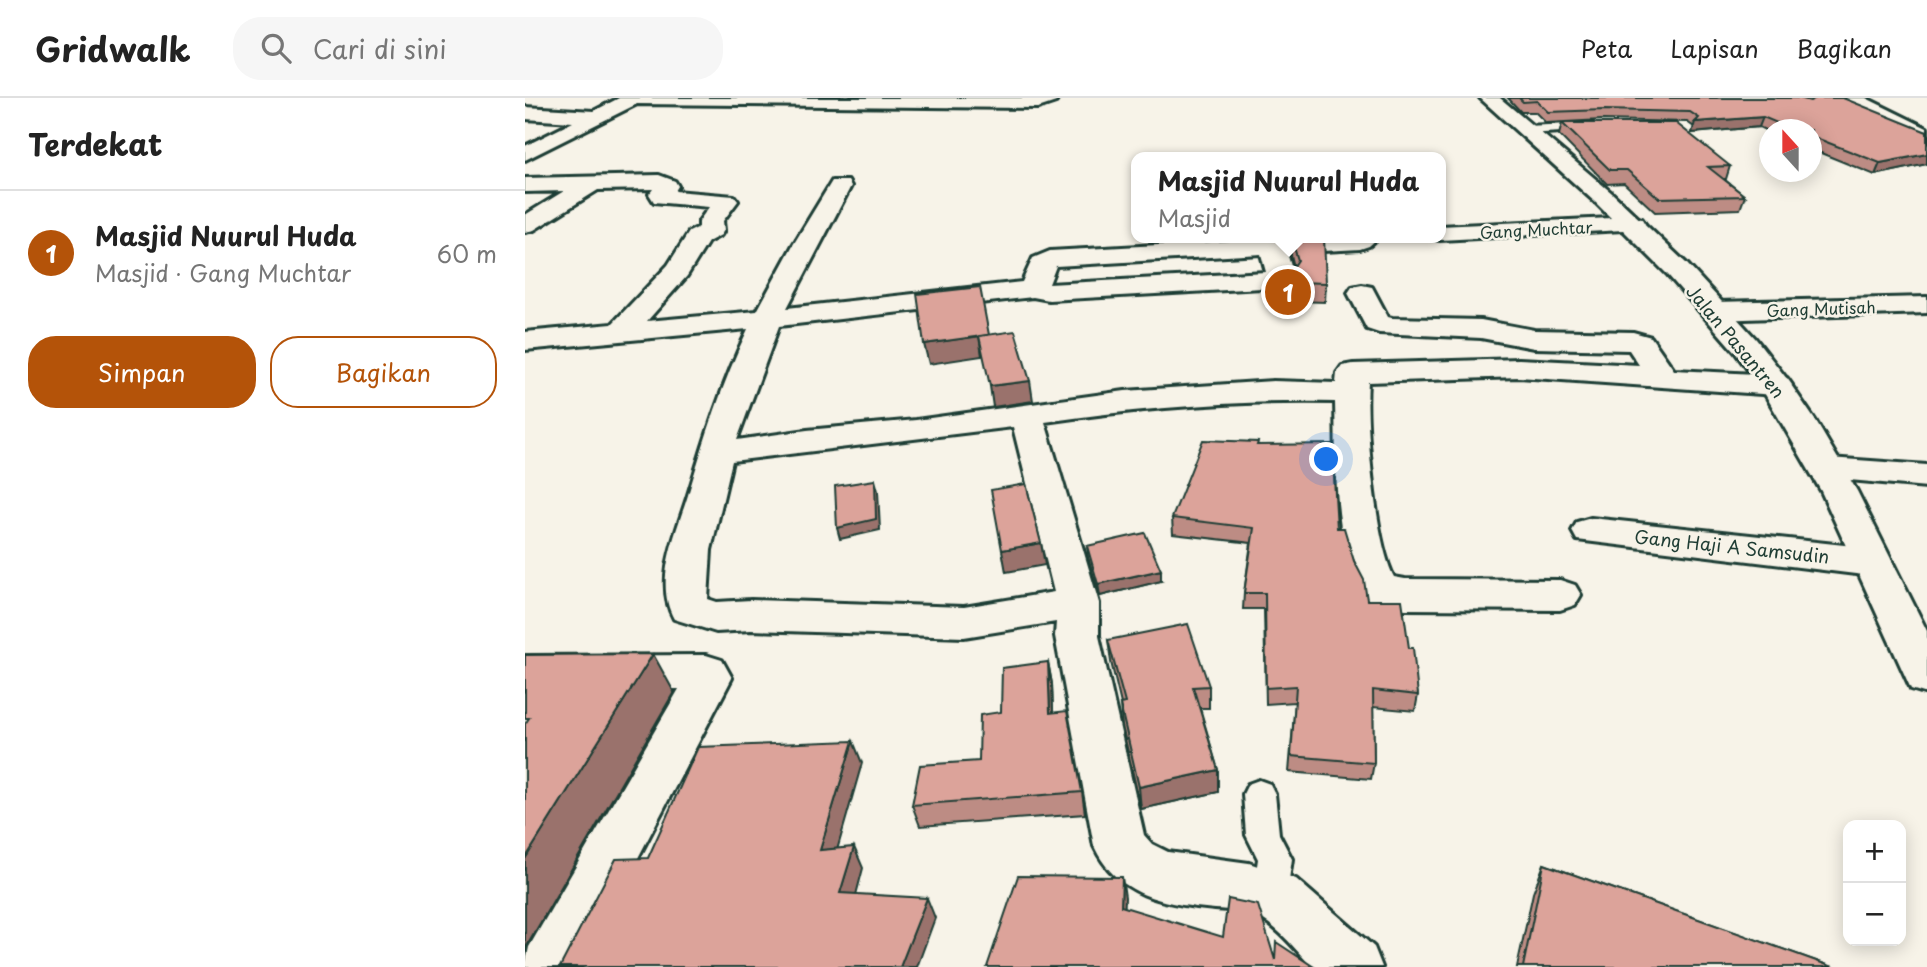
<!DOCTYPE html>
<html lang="id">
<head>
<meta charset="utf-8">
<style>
	body { margin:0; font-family:"Playpen Sans",sans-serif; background:#f6f6f6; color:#222 }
	.controls { position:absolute; right:21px; bottom:21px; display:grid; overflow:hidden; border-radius:14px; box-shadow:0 4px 18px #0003 }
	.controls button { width:63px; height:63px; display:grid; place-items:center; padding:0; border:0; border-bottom:2px solid #e0e0e0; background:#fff; color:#222; font:35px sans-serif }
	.compass { position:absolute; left:1234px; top:21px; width:63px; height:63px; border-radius:50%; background:#fff; box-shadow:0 4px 18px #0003; rotate:339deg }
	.you { position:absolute; left:802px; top:362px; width:24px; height:24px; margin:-18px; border:5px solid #fff; border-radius:50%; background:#1a73e8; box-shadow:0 0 0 10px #1a73e833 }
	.badge { display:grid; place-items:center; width:46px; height:46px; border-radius:50%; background:#b45309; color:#fff; font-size:23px; font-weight:700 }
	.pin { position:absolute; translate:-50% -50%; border:4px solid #fff; box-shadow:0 2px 7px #0006 }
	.popup { position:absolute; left:606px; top:54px; width:315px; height:91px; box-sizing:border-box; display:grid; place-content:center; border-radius:14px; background:#fff; filter:drop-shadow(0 2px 5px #0005); font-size:23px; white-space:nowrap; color:#767676 }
	.popup b { font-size:26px; color:#222 }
	.popup::after { content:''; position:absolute; left:50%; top:100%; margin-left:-14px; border:14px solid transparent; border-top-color:#fff }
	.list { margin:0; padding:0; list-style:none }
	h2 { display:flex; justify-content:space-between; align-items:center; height:91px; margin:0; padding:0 28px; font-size:30px }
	h2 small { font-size:23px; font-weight:400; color:#767676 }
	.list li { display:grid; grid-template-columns:46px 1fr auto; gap:21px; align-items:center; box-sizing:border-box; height:126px; padding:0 28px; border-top:2px solid #e0e0e0 }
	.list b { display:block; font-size:26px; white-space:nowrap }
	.list p { margin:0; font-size:23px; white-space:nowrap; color:#767676 }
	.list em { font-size:23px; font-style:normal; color:#767676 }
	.actions { display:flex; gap:14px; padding:21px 28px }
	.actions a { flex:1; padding:16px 0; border:2px solid #b45309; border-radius:28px; text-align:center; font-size:24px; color:#b45309 }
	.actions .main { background:#b45309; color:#fff }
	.icon { flex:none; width:38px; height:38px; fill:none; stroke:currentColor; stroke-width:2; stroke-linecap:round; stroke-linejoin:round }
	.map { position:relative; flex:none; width:1402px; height:869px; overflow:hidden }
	header { display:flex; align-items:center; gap:42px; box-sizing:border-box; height:98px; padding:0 35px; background:#fff; border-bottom:2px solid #e0e0e0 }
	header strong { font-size:33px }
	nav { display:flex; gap:38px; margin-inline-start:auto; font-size:24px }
	.search { width:490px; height:63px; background:#f6f6f6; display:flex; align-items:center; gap:18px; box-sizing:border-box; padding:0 24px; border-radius:28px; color:#767676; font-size:26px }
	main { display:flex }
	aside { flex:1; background:#fff }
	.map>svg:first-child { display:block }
</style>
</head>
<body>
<header>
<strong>Gridwalk</strong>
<div class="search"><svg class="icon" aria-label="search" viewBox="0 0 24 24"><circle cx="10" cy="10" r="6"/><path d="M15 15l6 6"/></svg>Cari di sini</div>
<nav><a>Peta</a><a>Lapisan</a><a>Bagikan</a></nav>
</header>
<main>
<aside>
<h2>Terdekat<small></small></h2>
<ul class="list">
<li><span class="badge">1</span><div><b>Masjid Nuurul Huda</b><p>Masjid · Gang Muchtar</p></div><em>60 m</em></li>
</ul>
<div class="actions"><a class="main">Simpan</a><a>Bagikan</a></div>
</aside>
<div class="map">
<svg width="1402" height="869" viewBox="0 0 1402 869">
	<rect width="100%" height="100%" fill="#f7f3e8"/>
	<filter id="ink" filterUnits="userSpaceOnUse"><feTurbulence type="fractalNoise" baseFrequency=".0143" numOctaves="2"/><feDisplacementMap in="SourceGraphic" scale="14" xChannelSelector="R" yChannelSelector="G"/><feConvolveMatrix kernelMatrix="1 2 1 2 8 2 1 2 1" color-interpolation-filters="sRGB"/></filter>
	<g filter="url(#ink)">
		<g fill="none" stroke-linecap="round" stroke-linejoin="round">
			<defs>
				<g id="service">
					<polygon points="1067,25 1073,29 1072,32 1001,36 995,32 1001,28"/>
					<polygon points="734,682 745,686 750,696 754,736 767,761 762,795 757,807 745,811 733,807 728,795 733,761 721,737 718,696 723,686"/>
				</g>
				<g id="minor">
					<polygon points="94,0 533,0 531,4 513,10 112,6 0,62 0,48 48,24 0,21 0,9 69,13"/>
					<polygon points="1317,0 1341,0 1402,30 1402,44 1319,4"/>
					<path d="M 134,77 L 150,83 L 153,88 L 150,93 L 209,98 L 213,103 L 198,123 L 199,132 L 196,137 L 183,144 L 162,178 L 122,223 L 232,213 L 268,147 L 307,83 L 323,83 L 326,88 L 262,210 L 497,184 L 508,160 L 525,153 L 760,140 L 853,140 L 844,148 L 835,151 L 762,155 L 770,181 L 767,187 L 757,189 L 524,202 L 508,199 L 254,228 L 212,342 L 282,332 L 391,322 L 600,293 L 748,283 L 811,285 L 812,275 L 817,268 L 828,266 L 994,261 L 1114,267 L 1104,252 L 1009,250 L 956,240 L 854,235 L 842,231 L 823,195 L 827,189 L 837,187 L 847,189 L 863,219 L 867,220 L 956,222 L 1009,232 L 1108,234 L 1126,239 L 1149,272 L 1251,277 L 1262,280 L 1267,287 L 1262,294 L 1251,297 L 994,279 L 843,284 C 840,325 850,444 869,479 L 880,481 L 1035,482 L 1050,487 L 1056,497 L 1050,507 L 1035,512 L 880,511 L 840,500 C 806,442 812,369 810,304 C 713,302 616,310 520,324 L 574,505 L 574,538 L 619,737 L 627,746 L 643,754 L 724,765 L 771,781 L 849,849 L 857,869 L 787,869 C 771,852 753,829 732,818 C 721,812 703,812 690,811 C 639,806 592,798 569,748 L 530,538 L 531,524 L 439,539 L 226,532 L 191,534 L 149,521 C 128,484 152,433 163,397 C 180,340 197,285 223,231 L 0,252 L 0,234 L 87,226 L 143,167 L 164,134 L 174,129 L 174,123 L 184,109 L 129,104 L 124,96 L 128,91 L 73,92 L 9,132 L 0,134 L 0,117 L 39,93 L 0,94 L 0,80 ZM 736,156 L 741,174 L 524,186 L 531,168 ZM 488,329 L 529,494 L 439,509 L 226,502 L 192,504 L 183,501 L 186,452 L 207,363 Z"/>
					<polygon points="1108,119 1117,121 1120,126 1117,131 915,142 906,140 915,140 915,128"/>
					<polygon points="1402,199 1402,215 1191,222 1181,219 1177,213 1181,207 1191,204"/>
					<polygon points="1304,360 1402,367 1402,389 1291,379 1286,371 1291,363"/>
					<polygon points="1066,420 1347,450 1361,454 1367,464 1361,474 1347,478 1052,442 1047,433 1052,424"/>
					<polygon points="181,557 197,562 207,580 56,869 0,869 4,849 154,591 0,592 0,558"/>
				</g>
				<polygon id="secondary" points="955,0 975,0 1087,95 1162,166 1231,241 1262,281 1290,322 1332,393 1402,533 1402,596 1386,591 1296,393 1237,291 1210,254 1143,177 1071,105"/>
			</defs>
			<use href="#service" stroke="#1f3d34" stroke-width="6"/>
			<use href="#minor" stroke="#1f3d34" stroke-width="6"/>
			<use href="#secondary" stroke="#1f3d34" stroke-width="6"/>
			<use href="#service" fill="#f7f3e8" fill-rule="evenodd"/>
			<use href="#minor" fill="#f7f3e8" fill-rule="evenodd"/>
			<use href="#secondary" fill="#f7f3e8" fill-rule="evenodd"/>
		</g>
		<g fill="#bd8c84" stroke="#1f3d34" stroke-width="2">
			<polygon points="983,0 1274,0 1402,34 1402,66 1350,77 1286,51 1286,32 1244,32 1244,34 1234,29 1167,35 1169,29 1162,24 1077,22 1021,25 1010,14 996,14"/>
			<polygon points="1037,25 1205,68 1201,81 1199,81 1220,98 1215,111 1130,114 1099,85 1082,86 1034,37"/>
			<polygon points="766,140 801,185 800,204 771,203 766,190 767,171 769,169 766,157"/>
			<polygon points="733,347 812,430 829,463 842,502 884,550 893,597 890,613 848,609 849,665 846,681 764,674 770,604 741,606 739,511 718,511 719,495 726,445 648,436 647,420"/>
			<polygon points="562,448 636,483 575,498 563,459"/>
			<polygon points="583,542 684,588 684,610 675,610 693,672 693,694 616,711 597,628 595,606 596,606 586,564"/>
			<polygon points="523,564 527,586 528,615 557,694 560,716 395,728 387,707 454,663 476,614"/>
			<polygon points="1019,766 1308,869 992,869 1008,795"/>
		</g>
		<g fill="#9a726c" stroke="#1f3d34" stroke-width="2">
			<polygon points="1238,19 1234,29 1167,35 1170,24"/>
			<polygon points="1402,56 1402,66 1350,77 1355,65"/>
			<polygon points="454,238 457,258 404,266 399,246"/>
			<polygon points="505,283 508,303 468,309 465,288"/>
			<polygon points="350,382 353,393 355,432 315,441 312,430"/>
			<polygon points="516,445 520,467 481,474 477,452"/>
			<polygon points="636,472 636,483 575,498 573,486"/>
			<polygon points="128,556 149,594 2,848 0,856 0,761"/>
			<polygon points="523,564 527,586 529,637 525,615"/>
			<polygon points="328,643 337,665 306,773 295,752"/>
			<polygon points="693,672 693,694 616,711 614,689"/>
			<polygon points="329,749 338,770 326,816 315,795"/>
			<polygon points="597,779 600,799 599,828 596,808"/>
			<polygon points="402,800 410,820 392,869 375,869"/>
		</g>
		<g fill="#dca39a" stroke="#1f3d34" stroke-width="2">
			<polygon points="994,0 1274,0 1285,3 1291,0 1318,0 1402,34 1402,56 1355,65 1286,38 1286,32 1269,32 1238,19 1170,24 1174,20 1165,14 1079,12 1023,14 1012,3 998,4"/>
			<polygon points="1037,25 1151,25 1205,68 1183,69 1220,98 1134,100 1102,72 1085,72"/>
			<polygon points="766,140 799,140 801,185 772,184 767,171 773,162"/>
			<polygon points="455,189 464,237 399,246 392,196"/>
			<polygon points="490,233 505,283 465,288 454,238"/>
			<polygon points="678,342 733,344 732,347 807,346 812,430 819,430 829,463 839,482 842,502 877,502 884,550 888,550 893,597 848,592 849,665 766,658 771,588 741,590 740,495 719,495 729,430 647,420"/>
			<polygon points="350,382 351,421 312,430 310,388"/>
			<polygon points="501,386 516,445 477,452 466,392"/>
			<polygon points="620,435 636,472 573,486 562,448"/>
			<polygon points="663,526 684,588 668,589 693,672 614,689 595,606 600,605 583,542"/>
			<polygon points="128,556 0,761 0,626 4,620 0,620 0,557"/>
			<polygon points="523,564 525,615 542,613 557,694 387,707 395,667 454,663 455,617 476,614 477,570"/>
			<polygon points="328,643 295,752 329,749 315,795 402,800 375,869 35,869 91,761 123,760 173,649"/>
			<polygon points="1019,766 1308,869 998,869"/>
			<polygon points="493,778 597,779 596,808 698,839 703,801 733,807 750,862 751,844 789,869 462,869"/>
		</g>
	</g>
	<g text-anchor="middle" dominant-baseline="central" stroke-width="5" stroke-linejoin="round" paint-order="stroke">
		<g font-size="16" fill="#1f3d34" stroke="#f7f3e8">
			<text transform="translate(1011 131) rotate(-3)">Gang Muchtar</text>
			<text transform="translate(1296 210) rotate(-2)">Gang Mutisah</text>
		</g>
		<g font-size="18" fill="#1f3d34" stroke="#f7f3e8">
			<text transform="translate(1211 243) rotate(50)">Jalan Pasantren</text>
			<text transform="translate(1207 448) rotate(6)">Gang Haji A Samsudin</text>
		</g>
	</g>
</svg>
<div class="controls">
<button>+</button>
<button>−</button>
</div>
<svg class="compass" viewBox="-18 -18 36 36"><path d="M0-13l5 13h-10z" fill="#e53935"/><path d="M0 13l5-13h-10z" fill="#767676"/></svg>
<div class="you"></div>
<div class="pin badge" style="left:763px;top:194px">1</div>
<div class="popup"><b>Masjid Nuurul Huda</b>Masjid</div>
</div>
</main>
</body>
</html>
